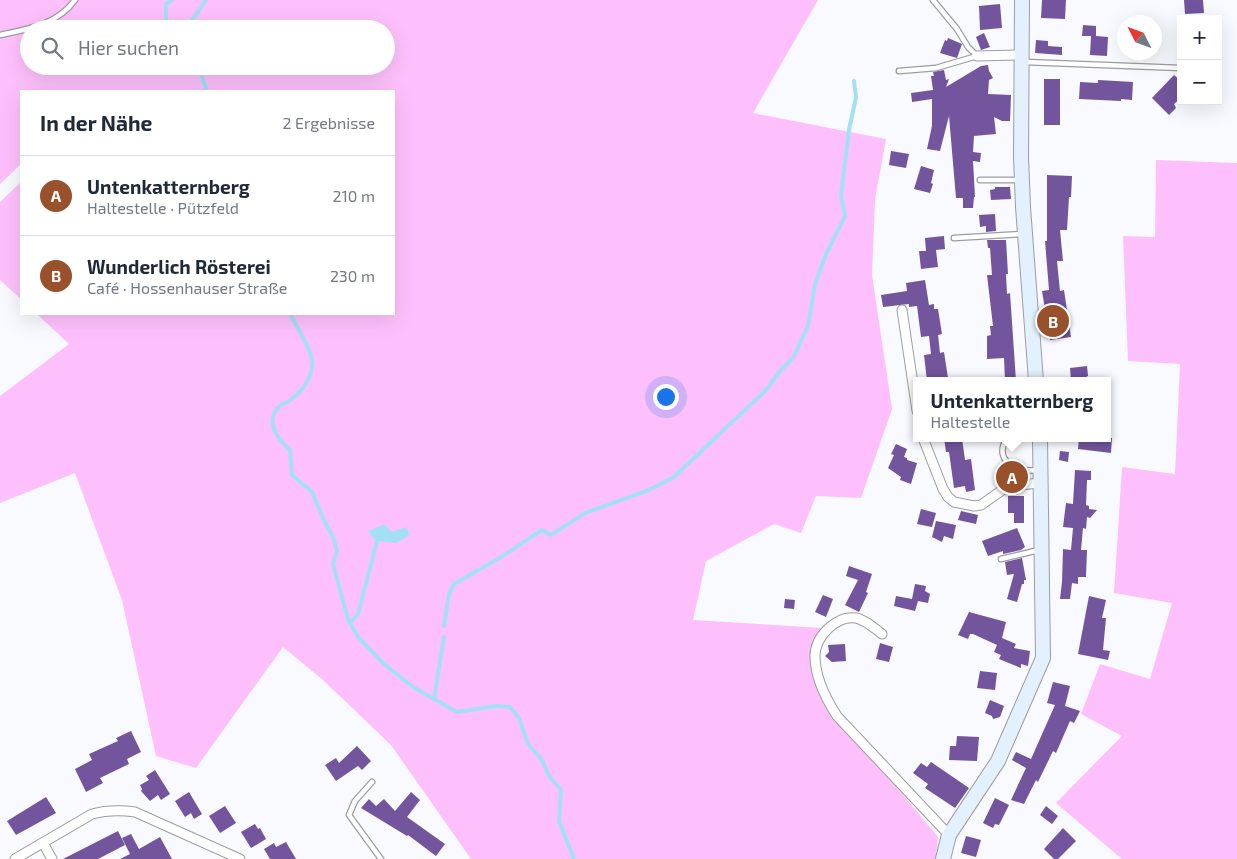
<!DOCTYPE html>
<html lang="de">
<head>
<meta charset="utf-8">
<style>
	body { margin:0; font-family:"Exo 2",sans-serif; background:#f2f2f3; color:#1f2937 }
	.controls { position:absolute; right:15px; top:15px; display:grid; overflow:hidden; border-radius:0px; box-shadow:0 5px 20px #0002 }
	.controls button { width:45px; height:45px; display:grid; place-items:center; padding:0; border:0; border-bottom:1px solid #e0e1e3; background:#fff; color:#1f2937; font:25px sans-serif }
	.compass { position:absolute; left:1117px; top:15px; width:45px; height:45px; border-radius:50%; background:#fff; box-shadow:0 5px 20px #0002; rotate:312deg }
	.you { position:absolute; left:665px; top:396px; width:18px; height:18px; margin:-12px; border:4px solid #fff; border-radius:50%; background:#1a73e8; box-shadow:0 0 0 8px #1a73e833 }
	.badge { display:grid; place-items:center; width:32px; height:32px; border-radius:50%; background:#98512a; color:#fff; font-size:16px; font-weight:700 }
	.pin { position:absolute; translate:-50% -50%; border:2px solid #fff; box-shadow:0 1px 5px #0006 }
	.popup { position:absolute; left:913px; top:377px; width:198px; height:65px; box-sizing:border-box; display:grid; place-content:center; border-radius:0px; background:#fff; filter:drop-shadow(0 1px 4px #0005); font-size:16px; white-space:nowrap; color:#747a83 }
	.popup b { font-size:19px; color:#1f2937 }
	.popup::after { content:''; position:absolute; left:50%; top:100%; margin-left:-10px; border:10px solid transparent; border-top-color:#fff }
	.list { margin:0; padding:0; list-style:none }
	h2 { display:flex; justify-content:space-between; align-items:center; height:65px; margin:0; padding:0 20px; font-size:21px }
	h2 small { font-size:16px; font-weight:400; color:#747a83 }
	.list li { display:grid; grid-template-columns:32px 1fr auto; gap:15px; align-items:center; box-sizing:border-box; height:80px; padding:0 20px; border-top:1px solid #e0e1e3 }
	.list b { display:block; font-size:19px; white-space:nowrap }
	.list p { margin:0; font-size:16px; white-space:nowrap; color:#747a83 }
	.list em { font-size:16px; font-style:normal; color:#747a83 }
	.icon { flex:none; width:28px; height:28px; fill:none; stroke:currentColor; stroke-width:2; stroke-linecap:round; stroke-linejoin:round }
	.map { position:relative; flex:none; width:1237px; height:859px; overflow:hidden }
	.search { position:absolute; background:#fff; box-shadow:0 5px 20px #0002; left:20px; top:20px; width:375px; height:55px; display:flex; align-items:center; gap:12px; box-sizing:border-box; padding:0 18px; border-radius:28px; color:#747a83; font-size:19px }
	.panel { position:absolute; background:#fff; box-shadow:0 5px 20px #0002; left:20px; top:90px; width:375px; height:225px; border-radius:0px }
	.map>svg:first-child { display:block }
</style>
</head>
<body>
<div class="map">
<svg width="1237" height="859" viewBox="0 0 1237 859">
	<rect width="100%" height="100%" fill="#f9faff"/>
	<g fill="#fec0fc" fill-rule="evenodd">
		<path d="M 0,0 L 818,0 L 753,113 L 886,139 L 875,199 L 872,275 L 892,409 L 861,498 L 816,496 L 801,533 L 774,524 L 706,561 L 693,620 L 823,628 L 812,667 L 821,699 L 833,717 L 899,790 L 938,837 L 936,859 L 471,859 L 391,745 L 323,680 L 283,647 L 196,768 L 156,756 L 122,600 L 75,473 L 0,503 L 0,396 L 69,344 L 37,314 L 394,314 L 394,91 L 21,91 L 21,164 L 0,184 ZM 29,29 L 386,29 L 386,66 L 29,66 Z"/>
		<polygon points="1156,160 1237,163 1237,859 1122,859 1056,803 1122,736 1081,714 1100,664 1150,679 1172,603 1114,593 1122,467 1175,474 1180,364 1128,361 1123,236 1155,237"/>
		<polygon points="21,182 21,299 0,280 0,202"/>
	</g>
	<polygon fill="#a3e0f5" points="385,524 391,532 407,527 409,536 396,543 377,541 374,539 368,531"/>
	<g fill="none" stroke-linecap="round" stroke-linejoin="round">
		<g stroke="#a3e0f5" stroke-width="4">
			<polyline points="172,0 166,4 166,20 175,29"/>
			<polyline points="186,29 206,0"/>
			<polyline points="198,66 206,88 205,91"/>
			<path d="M 290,314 C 296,326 315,354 312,367 C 310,381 300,393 289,401 C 285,403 278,406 276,410 C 266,425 279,440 290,450 L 292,475 L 312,492 L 324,520 L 333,537 L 337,551 L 333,564 L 348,619 L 358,637 L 384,664 L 413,687 L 457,712 L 496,706 L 510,707 L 519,718 L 528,744 L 542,760 L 549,776 L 561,790 L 559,821 L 574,859"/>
			<polyline points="350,623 358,614 377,541"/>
			<polyline points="444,626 449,594 454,584 506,554 542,530 551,535 585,513 649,490 674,477 766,390 781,370 793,358 808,326 815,284 826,254 845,216 841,195 849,130 856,97 854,81"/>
			<polyline points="434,699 444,637"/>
		</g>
	</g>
	<g fill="#72559d">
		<polygon points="1042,0 1066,0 1065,19 1041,18"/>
		<polygon points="1184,0 1203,0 1204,13 1185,14"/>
		<polygon points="1000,4 1002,28 980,30 979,6"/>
		<polygon points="1083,25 1096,26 1096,36 1108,37 1107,56 1090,55 1091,36 1082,36"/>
		<polygon points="984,33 990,47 981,50 976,37"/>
		<polygon points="948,38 962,44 957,58 940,53 945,40 947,41"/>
		<polygon points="1036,40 1048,41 1048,46 1062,47 1062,55 1035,53"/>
		<polygon points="988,65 989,71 993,78 989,80 988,94 1011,95 1010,121 1002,121 994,117 996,134 974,136 973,152 981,153 980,162 973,161 975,197 974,197 973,208 963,208 963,198 956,198 949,116 940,151 927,149 932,126 932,99 912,102 911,93 933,90 931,76 934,76 933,72 944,70 946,80 949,79 946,87 981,66"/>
		<polygon points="1174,75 1181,81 1181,98 1174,104 1176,108 1169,115 1152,98"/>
		<rect x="1044" y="79" width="16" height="46"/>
		<polygon points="1098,80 1133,82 1132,100 1121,99 1121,101 1079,99 1080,82 1098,83"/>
		<polygon points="891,151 909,154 906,168 889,165"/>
		<polygon points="921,166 934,170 931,183 933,184 930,193 914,189"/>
		<polygon points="1047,175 1072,176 1071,197 1069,197 1067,230 1060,230 1063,261 1057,261 1060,291 1064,290 1071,337 1050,340 1042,291 1049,290 1045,241 1047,241"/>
		<polygon points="995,187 1010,187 1011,199 991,200 990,190 995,189"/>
		<polygon points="995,214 996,231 986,232 986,226 980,227 979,215"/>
		<polygon points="944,236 945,249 936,250 938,267 921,269 919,251 926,251 925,238"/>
		<polygon points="987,240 1006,240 1008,274 1006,274 1007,294 1010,293 1016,381 1005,381 1004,358 987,359 987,336 991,335 990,326 993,326 987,275 992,275 990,248 988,248"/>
		<polygon points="925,280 929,305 934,304 934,309 938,309 942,334 938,335 940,353 944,352 948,378 944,379 944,381 927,381 924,355 931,354 929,336 921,337 917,306 909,307 909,304 883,307 881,295 907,291 906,283"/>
		<polygon points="1087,366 1088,376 1086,377 1087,381 1071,381 1070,368"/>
		<polygon points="944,438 962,438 965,460 971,459 975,490 966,492 965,486 954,488 949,452 946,452"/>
		<polygon points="1079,438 1112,438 1111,453 1078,449"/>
		<polygon points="896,444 907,449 904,457 907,458 907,460 917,463 911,484 900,480 901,477 888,468 894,455 891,454"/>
		<polygon points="1060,451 1069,452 1068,462 1059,460"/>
		<polygon points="1075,470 1091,471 1091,480 1087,480 1086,505 1089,506 1089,509 1097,510 1090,518 1087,517 1086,529 1083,528 1081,550 1087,550 1086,577 1078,577 1078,584 1072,583 1070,599 1060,599 1062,582 1063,549 1071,550 1073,528 1063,527 1066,503 1073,504"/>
		<polygon points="1008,496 1024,496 1024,523 1014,523 1014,513 1008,513"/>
		<polygon points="921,509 936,513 932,527 917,524"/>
		<polygon points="961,511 978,515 976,524 958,520"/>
		<polygon points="936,521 956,525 953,539 944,536 942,542 932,537"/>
		<polygon points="1017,528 1025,547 1021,550 1003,554 1003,551 988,556 982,541"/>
		<polygon points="1022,558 1026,580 1024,580 1024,584 1022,584 1017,602 1007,599 1014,574 1007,575 1005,562"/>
		<polygon points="849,566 872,574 866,592 868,593 859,612 845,605 858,580 846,576"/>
		<polygon points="915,584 926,586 925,591 930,594 928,603 918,601 915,611 894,606 896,596 912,599"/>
		<polygon points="823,595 833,599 826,617 815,612"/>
		<polygon points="1089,596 1106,600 1102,618 1106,618 1103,650 1110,651 1108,660 1078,654"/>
		<polygon points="785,599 795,600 794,609 784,608"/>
		<polygon points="969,612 1006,622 1002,638 1016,644 1014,648 1030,651 1028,666 1021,664 1021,668 999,659 1001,655 994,652 997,645 973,634 970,634 968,639 958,635"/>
		<polygon points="880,643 893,647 889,662 876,659"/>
		<polygon points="845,644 846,661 832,662 825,656 829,652 828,645"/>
		<polygon points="980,671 997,673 995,690 977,688"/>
		<polygon points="1053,682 1070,686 1065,706 1080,711 1074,723 1070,721 1056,753 1053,751 1038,782 1036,780 1024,804 1011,800 1026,768 1012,760 1016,752 1031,759 1055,705 1047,703"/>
		<polygon points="990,700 1004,706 1000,717 993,719 992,716 985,713"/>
		<polygon points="131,731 141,752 127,759 129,764 100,778 103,783 86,792 75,769 92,760 89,754 118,741 116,738"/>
		<polygon points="957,736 979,737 977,761 949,760 950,746 956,746"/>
		<polygon points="357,746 371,761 362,770 358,766 336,781 325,765 336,758 339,763"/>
		<polygon points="931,762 969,788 955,808 925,788 928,784 913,773 921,763 927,767"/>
		<polygon points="155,770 170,794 161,800 158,795 150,801 141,791 142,789 140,785 149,780 146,776"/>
		<polygon points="189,792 202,814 194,819 191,813 185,817 175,801"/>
		<polygon points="411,792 420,800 407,817 445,844 436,856 408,835 407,836 361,808 369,799 376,806 384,799 395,811"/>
		<polygon points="46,797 56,813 16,835 7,821"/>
		<polygon points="995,798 1009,805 999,825 995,824 993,828 983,823"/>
		<polygon points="225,806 236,823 220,833 209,816"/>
		<polygon points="1046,806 1058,816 1052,824 1040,815"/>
		<polygon points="255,824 258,829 260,828 266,839 251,848 241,832"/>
		<polygon points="1063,828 1076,841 1058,859 1054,859 1044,849"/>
		<polygon points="118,831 125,845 98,859 63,859"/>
		<polygon points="131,834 139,849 160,837 172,859 120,859 130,854 122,838"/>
		<polygon points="966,836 981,840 976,857 961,853"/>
		<polygon points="286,842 296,859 270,859 264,849 274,843 276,847"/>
	</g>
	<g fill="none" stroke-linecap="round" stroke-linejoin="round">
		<defs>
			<g id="lane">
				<polyline points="933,0 957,29 968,47 977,56"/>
				<path d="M 0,35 C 28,29 57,25 75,0"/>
				<polyline points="1025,62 1181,68"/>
				<polyline points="899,71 936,68 977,56"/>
				<polyline points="980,180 1019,180"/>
				<polyline points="954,238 1022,234"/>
				<path d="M 1007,438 C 992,461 1018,473 1037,470"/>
				<polyline points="1001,559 1039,550"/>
				<polyline points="372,782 355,801 349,815 381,859"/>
			</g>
			<g id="street">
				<polyline points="977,56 1022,55"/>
				<polyline points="902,310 917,411"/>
				<polyline points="923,438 943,489 948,497 954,502 974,506 981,505 1008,486 1041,483"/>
				<path d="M 882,634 C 874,628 866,620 856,618 C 836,615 815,637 815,656 C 815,677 826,699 837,716 L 949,835"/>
				<polyline points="43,843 52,859"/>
				<path d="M 15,859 L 92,814 C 107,810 120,810 135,812 L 240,859"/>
			</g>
			<g id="secondary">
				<polyline points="1022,0 1021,157 1023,207 1036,381"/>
				<polyline points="943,859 949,835 998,761 1043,658 1040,438"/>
			</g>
		</defs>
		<use href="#lane" stroke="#9c9da1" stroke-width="7"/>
		<use href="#street" stroke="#9c9da1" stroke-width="11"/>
		<use href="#secondary" stroke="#9c9da1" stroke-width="16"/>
		<use href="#lane" stroke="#fff" stroke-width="4.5"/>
		<use href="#street" stroke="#fff" stroke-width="9"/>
		<use href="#secondary" stroke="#e3f0fd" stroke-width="14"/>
	</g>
</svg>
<div class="controls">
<button>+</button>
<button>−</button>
</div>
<svg class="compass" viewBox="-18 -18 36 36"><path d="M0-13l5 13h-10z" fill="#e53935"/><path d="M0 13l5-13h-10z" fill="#747a83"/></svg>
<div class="you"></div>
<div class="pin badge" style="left:1012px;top:477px">A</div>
<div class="popup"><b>Untenkatternberg</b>Haltestelle</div>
<div class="pin badge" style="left:1053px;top:321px">B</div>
<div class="search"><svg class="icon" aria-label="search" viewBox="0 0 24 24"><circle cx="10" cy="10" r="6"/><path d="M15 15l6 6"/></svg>Hier suchen</div>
<section class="panel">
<h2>In der Nähe<small>2 Ergebnisse</small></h2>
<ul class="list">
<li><span class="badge">A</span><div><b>Untenkatternberg</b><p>Haltestelle · Pützfeld</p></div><em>210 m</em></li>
<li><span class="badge">B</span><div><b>Wunderlich Rösterei</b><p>Café · Hossenhauser Straße</p></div><em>230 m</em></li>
</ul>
</section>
</div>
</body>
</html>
